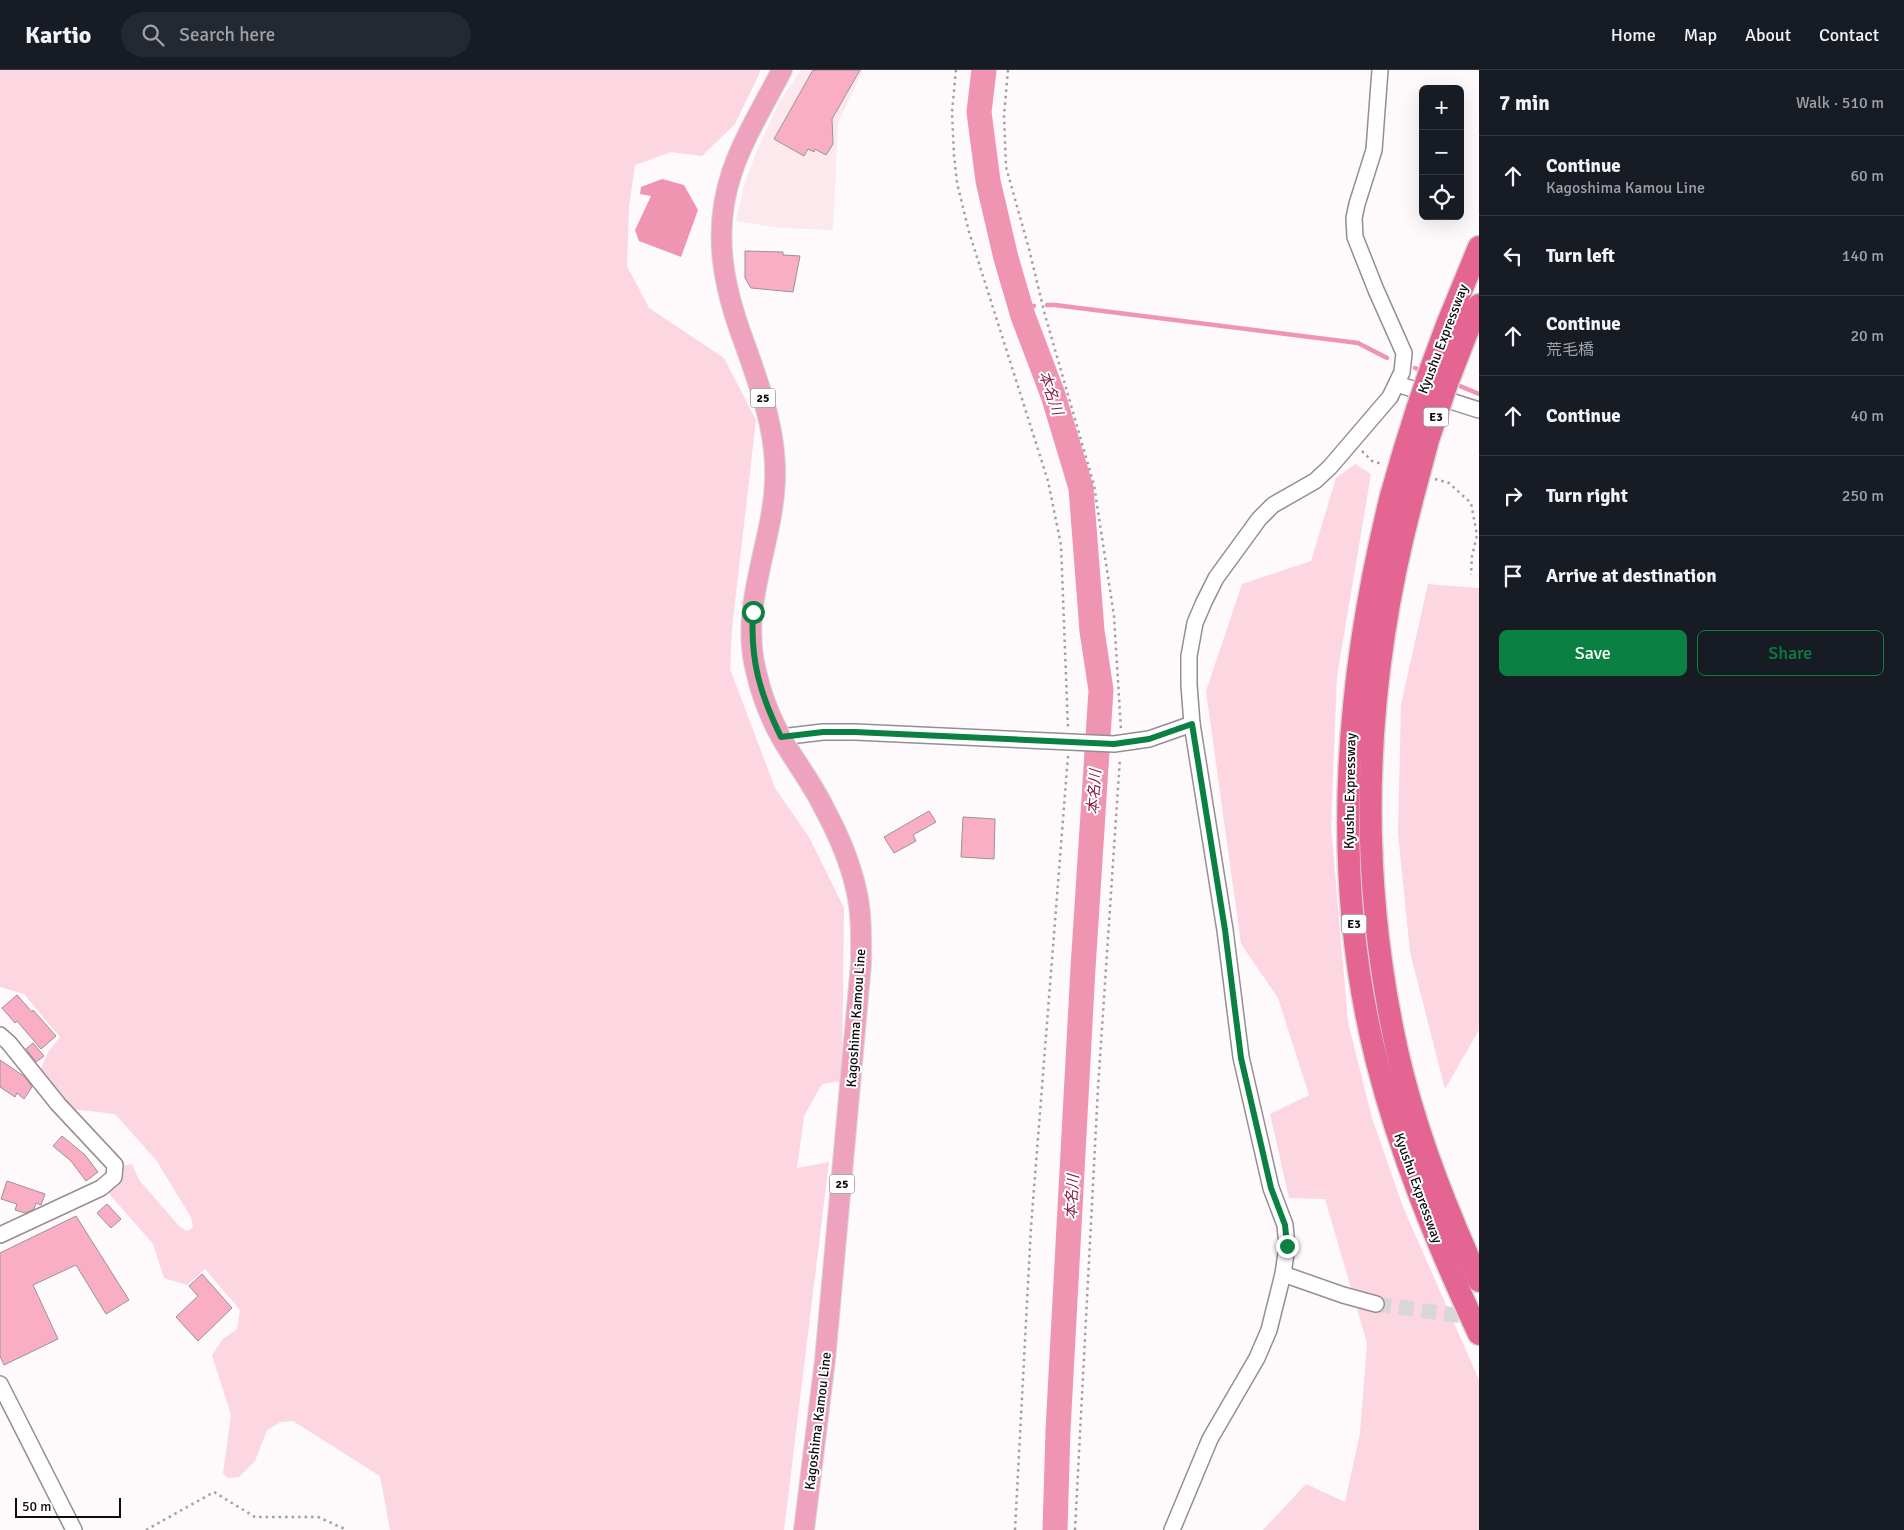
<!DOCTYPE html>
<html lang="en">
<head>
<meta charset="utf-8">
<style>
	body { margin:0; font-family:Signika,"Noto Sans JP",sans-serif; background:#242831; color:#f1f3f6 }
	.controls { position:absolute; right:15px; top:15px; display:grid; overflow:hidden; border-radius:8px; box-shadow:0 5px 20px #0002 }
	.controls button { width:45px; height:45px; display:grid; place-items:center; padding:0; border:0; border-bottom:1px solid #363941; background:#171b24; color:#f1f3f6; font:25px sans-serif }
	.scale { position:absolute; left:15px; bottom:12px; width:106px; box-sizing:border-box; padding-left:5px; border:2px solid #0f0c0d; border-top:0; font-size:14px; line-height:18px; white-space:nowrap; color:#0f0c0d; -webkit-text-stroke:4px #fff; paint-order:stroke }
	.stop { position:absolute; width:15px; height:15px; margin:-11px; border:4px solid #0b8043; border-radius:50%; background:#fff }
	.stop.end { background:#0b8043; border-color:#fff; box-shadow:0 1px 5px #0008 }
	.list { margin:0; padding:0; list-style:none }
	h2 { display:flex; justify-content:space-between; align-items:center; height:65px; margin:0; padding:0 20px; font-size:21px }
	h2 small { font-size:16px; font-weight:400; color:#9ea1a6 }
	.list li { display:grid; grid-template-columns:32px 1fr auto; gap:15px; align-items:center; box-sizing:border-box; height:80px; padding:0 20px; border-top:1px solid #363941 }
	.list b { display:block; font-size:19px; white-space:nowrap }
	.list p { margin:0; font-size:16px; white-space:nowrap; color:#9ea1a6 }
	.list em { font-size:16px; font-style:normal; color:#9ea1a6 }
	.actions { display:flex; gap:10px; padding:15px 20px }
	.actions a { flex:1; padding:11px 0; border:1px solid #0b8043; border-radius:8px; text-align:center; font-size:18px; color:#0b8043 }
	.actions .main { background:#0b8043; color:#fff }
	.icon { flex:none; width:28px; height:28px; fill:none; stroke:currentColor; stroke-width:2; stroke-linecap:round; stroke-linejoin:round }
	.map { position:relative; flex:none; width:1479px; height:1460px; overflow:hidden }
	header { display:flex; align-items:center; gap:30px; box-sizing:border-box; height:70px; padding:0 25px; background:#171b24; border-bottom:1px solid #363941 }
	header strong { font-size:24px }
	nav { display:flex; gap:28px; margin-inline-start:auto; font-size:18px }
	.search { width:350px; height:45px; background:#242831; display:flex; align-items:center; gap:12px; box-sizing:border-box; padding:0 18px; border-radius:28px; color:#9ea1a6; font-size:19px }
	main { display:flex }
	aside { flex:1; background:#171b24 }
	.map>svg:first-child { display:block }
</style>
</head>
<body>
<header>
<strong>Kartio</strong>
<div class="search"><svg class="icon" aria-label="search" viewBox="0 0 24 24"><circle cx="10" cy="10" r="6"/><path d="M15 15l6 6"/></svg>Search here</div>
<nav><a>Home</a><a>Map</a><a>About</a><a>Contact</a></nav>
</header>
<main>
<div class="map">
<svg width="1479" height="1460" viewBox="0 0 1479 1460">
	<rect width="100%" height="100%" fill="#fef9fa"/>
	<polygon fill="#fbe9ee" points="801,0 863,0 838,53 833,160 780,158 736,151 744,116 757,80 781,29"/>
	<g fill="#fcd7e1">
		<polygon points="0,0 761,0 735,54 702,86 671,82 635,95 629,136 627,196 649,238 724,288 756,350 732,559 730,599 775,718 809,767 844,838 842,1011 822,1014 804,1046 797,1098 829,1092 784,1460 390,1460 380,1406 293,1351 281,1352 267,1360 255,1391 239,1407 228,1408 223,1403 231,1345 212,1285 223,1269 237,1259 240,1240 205,1199 187,1215 164,1208 153,1174 104,1118 122,1096 132,1094 139,1110 180,1157 187,1161 193,1158 191,1147 156,1090 115,1044 71,1039 40,1001 48,982 60,967 24,924 0,917"/>
		<polygon points="1355,394 1371,404 1337,606 1331,757 1348,952 1372,1048 1403,1137 1479,1310 1479,1460 1263,1460 1306,1414 1345,1432 1360,1363 1367,1273 1325,1129 1289,1128 1270,1044 1309,1025 1278,928 1241,874 1206,621 1242,514 1311,491 1336,408"/>
		<polygon points="1428,514 1479,518 1479,960 1445,1019 1410,882 1398,763 1401,634"/>
	</g>
	<polygon fill="#f095b1" points="662,109 684,115 698,140 681,187 639,171 635,160 651,126 640,124 641,117"/>
	<g fill="none" stroke-linecap="round" stroke-linejoin="round">
		<g stroke="#f095b1" stroke-width="4.5">
			<polyline points="1047,235 1055,235 1358,273 1387,288"/>
			<polyline points="1021,237 1034,236"/>
			<polyline points="1415,298 1424,302"/>
			<polyline points="1455,314 1479,324"/>
		</g>
		<polyline stroke="#f095b1" stroke-width="25" points="984,0 979,42 988,111 1006,188 1023,246 1053,325 1081,418 1092,561 1101,620 1083,898 1058,1360 1055,1460"/>
	</g>
	<g fill="#f9aec4" stroke="#9a9294">
		<polygon points="813,0 860,0 832,49 833,74 826,85 815,79 814,82 808,79 804,86 774,69"/>
		<polygon points="745,181 783,182 783,185 800,186 793,222 751,218 745,208"/>
		<polygon points="929,741 936,752 913,765 916,771 894,783 884,767"/>
		<polygon points="963,747 995,749 994,789 961,787"/>
		<polygon points="17,925 32,942 33,940 56,966 41,979 17,951 15,953 2,938"/>
		<polygon points="33,973 44,986 36,992 26,979"/>
		<polygon points="0,990 25,1007 32,1017 24,1029 17,1023 15,1027 0,1017"/>
		<polygon points="62,1066 85,1085 98,1102 86,1111 71,1091 53,1076"/>
		<polygon points="7,1111 45,1124 41,1135 36,1133 34,1139 25,1143 15,1140 17,1134 1,1129"/>
		<polygon points="107,1134 121,1149 111,1158 97,1143"/>
		<polygon points="76,1146 129,1230 106,1244 76,1195 33,1215 58,1269 4,1295 0,1286 0,1183"/>
		<polygon points="202,1204 232,1238 198,1271 176,1247 198,1226 189,1216"/>
	</g>
	<g fill="none" stroke-linecap="round" stroke-linejoin="round">
		<polyline stroke="#dad5d6" stroke-width="15" stroke-dasharray="15 8" stroke-linecap="butt" points="1376,1234 1477,1248"/>
		<defs>
			<g id="minor">
				<polyline points="1397,314 1479,340"/>
				<polyline points="781,667 823,662 855,662 1114,674 1149,669 1192,654"/>
				<polyline points="0,965 9,973 58,1034 115,1095 114,1107 101,1118 0,1165"/>
				<polyline points="1283,1204 1343,1225 1376,1234"/>
				<polyline points="0,1314 74,1460"/>
				<polyline points="1172,1460 1210,1369 1257,1288 1269,1260 1283,1204 1287,1176 1285,1155 1271,1118 1241,987 1225,860 1192,654 1189,615 1189,586 1195,553 1204,532 1216,508 1259,449 1273,435 1315,411 1330,397 1390,327 1402,302 1404,283 1376,220 1355,167 1354,148 1357,134 1374,80 1380,0"/>
			</g>
			<path id="major" d="M 782,0 C 766,31 743,69 732,102 C 712,161 723,216 744,272 C 760,317 777,362 775,410 C 773,474 739,536 756,601 C 761,624 770,647 781,667 C 795,692 813,714 825,740 C 838,764 850,792 856,819 C 862,843 861,869 861,894 L 825,1290 L 804,1460"/>
			<g id="highway">
				<polyline points="1447,255 1479,177"/>
				<polyline points="1467,262 1479,235"/>
				<path d="M 1391,426 C 1345,611 1330,806 1377,992 C 1401,1087 1438,1176 1479,1264"/>
				<path d="M 1411,434 C 1363,617 1356,799 1398,985 C 1416,1063 1446,1139 1479,1211"/>
			</g>
		</defs>
		<use href="#minor" stroke="#968e90" stroke-width="18"/>
		<use href="#major" stroke="#d9d8d8" stroke-width="22"/>
		<use href="#highway" stroke="#d9d8d8" stroke-width="25"/>
		<g stroke="#a4a0a1" stroke-width="2.5" stroke-dasharray="2.5 4" stroke-linecap="butt">
			<polyline points="956,0 952,42 954,85 957,113 969,162 1048,411 1061,475 1068,658"/>
			<polyline points="1008,0 1004,45 1006,97 1029,179 1045,245 1094,415 1114,546 1121,660"/>
			<polyline points="1362,381 1372,391 1382,394"/>
			<polyline points="1435,409 1449,413 1471,433 1477,465 1472,486 1471,505"/>
			<polyline points="146,1460 214,1422 255,1447 318,1447 347,1460"/>
			<polyline points="1015,1460 1031,1157 1068,686"/>
			<polyline points="1075,1460 1098,1018 1120,688"/>
		</g>
		<use href="#minor" stroke="#fff" stroke-width="15"/>
		<use href="#major" stroke="#efa2be" stroke-width="20"/>
		<use href="#highway" stroke="#e46492" stroke-width="22"/>
		<defs>
			<g id="highway-bridge">
				<path d="M 1391,426 C 1407,368 1425,312 1447,255"/>
				<polyline points="1411,434 1428,370 1446,316 1467,262"/>
			</g>
		</defs>
		<use href="#highway-bridge" stroke="#d9d8d8" stroke-width="25" stroke-linecap="butt"/>
		<use href="#highway-bridge" stroke="#e46492" stroke-width="22"/>
	</g>
	<g fill="none" stroke-linecap="round" stroke-linejoin="round">
		<path stroke="#0b8043" stroke-width="6" d="M 753,542 C 750,590 760,624 781,667 L 823,662 L 855,662 L 1114,674 L 1149,669 L 1192,654 L 1225,860 L 1241,988 L 1271,1118 L 1285,1155 L 1287,1176"/>
	</g>
	<g text-anchor="middle" dominant-baseline="central" stroke-width="4" stroke-linejoin="round" paint-order="stroke">
		<g fill="#fff" stroke="#575556" stroke-width="1">
			<rect x="750.5" y="318.5" width="25" height="19" rx="4"/>
			<rect x="1423.5" y="337.5" width="25" height="19" rx="4"/>
			<rect x="1341.5" y="844.5" width="25" height="19" rx="4"/>
			<rect x="829.5" y="1104.5" width="25" height="19" rx="4"/>
		</g>
		<g font-size="12" font-weight="bold" fill="#0f0c0d">
			<text x="763" y="328">25</text>
			<text x="1436" y="347">E3</text>
			<text x="1354" y="854">E3</text>
			<text x="842" y="1114">25</text>
		</g>
		<g font-size="14" fill="#0f0c0d" stroke="#fff">
			<text transform="translate(1443 269) rotate(-69)">Kyushu Expressway</text>
			<text transform="translate(1350 721) rotate(-89)">Kyushu Expressway</text>
			<text transform="translate(856 948) rotate(-86)">Kagoshima Kamou Line</text>
			<text transform="translate(1418 1118) rotate(70)">Kyushu Expressway</text>
			<text transform="translate(818 1351) rotate(-83)">Kagoshima Kamou Line</text>
		</g>
		<g font-size="15" font-style="italic" fill="#861d4a" stroke="#fff">
			<text transform="translate(1051 323) rotate(71)">本名川</text>
			<text transform="translate(1094 722) rotate(-86)">本名川</text>
			<text transform="translate(1072 1127) rotate(-87)">本名川</text>
		</g>
	</g>
</svg>
<div class="controls">
<button>+</button>
<button>−</button>
<button><svg class="icon" aria-label="locate" viewBox="0 0 24 24"><circle cx="12" cy="12" r="6"/><path d="M12 2v4M12 18v4M2 12h4M18 12h4"/></svg></button>
</div>
<div class="scale">50 m</div>
<div class="stop" style="left:753px;top:542px"></div>
<div class="stop end" style="left:1287px;top:1176px"></div>
</div>
<aside>
<h2>7 min<small>Walk · 510 m</small></h2>
<ul class="list">
<li><svg class="icon" aria-label="ahead" viewBox="0 0 24 24"><path d="M12 20V5M6 11l6-6 6 6"/></svg><div><b>Continue</b><p>Kagoshima Kamou Line</p></div><em>60 m</em></li>
<li><svg class="icon" aria-label="left" viewBox="0 0 24 24"><path d="M17 20v-9H6M10 6l-5 5 5 5"/></svg><div><b>Turn left</b></div><em>140 m</em></li>
<li><svg class="icon" aria-label="ahead" viewBox="0 0 24 24"><path d="M12 20V5M6 11l6-6 6 6"/></svg><div><b>Continue</b><p>荒毛橋</p></div><em>20 m</em></li>
<li><svg class="icon" aria-label="ahead" viewBox="0 0 24 24"><path d="M12 20V5M6 11l6-6 6 6"/></svg><div><b>Continue</b></div><em>40 m</em></li>
<li><svg class="icon" aria-label="right" viewBox="0 0 24 24"><path d="M7 20v-9h11M14 6l5 5-5 5"/></svg><div><b>Turn right</b></div><em>250 m</em></li>
<li><svg class="icon" aria-label="arrive" viewBox="0 0 24 24"><path d="M6 21V4h12l-3 4 3 4H6"/></svg><div><b>Arrive at destination</b></div></li>
</ul>
<div class="actions"><a class="main">Save</a><a>Share</a></div>
</aside>
</main>
</body>
</html>
